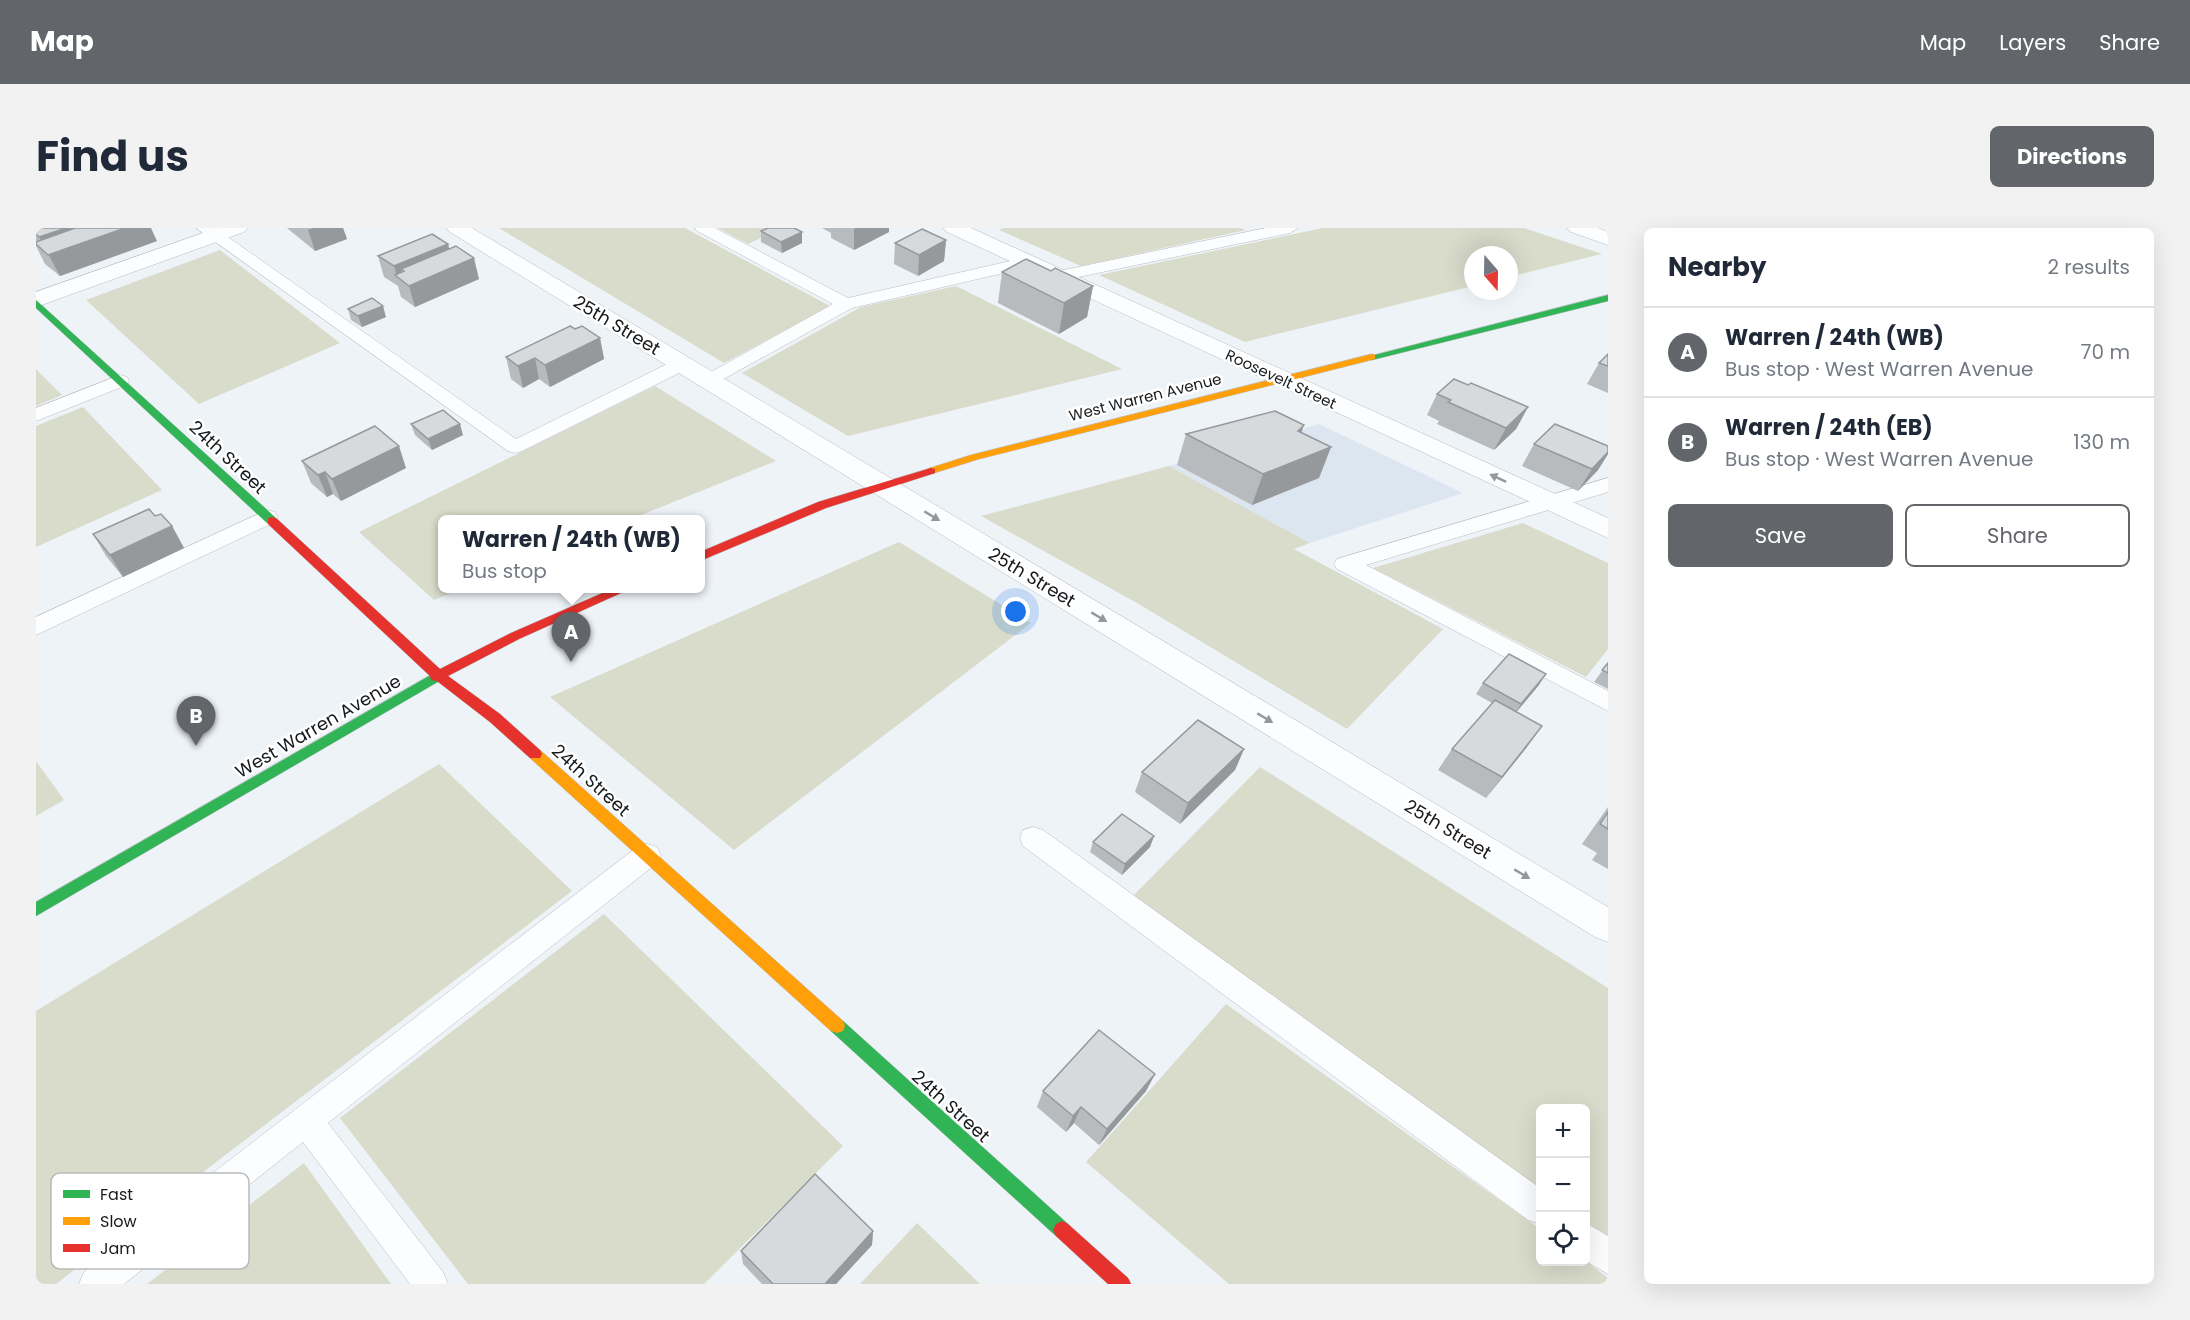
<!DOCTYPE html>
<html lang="en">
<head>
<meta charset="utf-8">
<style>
	body { margin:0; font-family:Poppins,sans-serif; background:#f2f2f3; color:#1f2937 }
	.controls { position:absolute; right:18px; bottom:18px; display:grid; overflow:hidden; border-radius:9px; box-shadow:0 6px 24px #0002 }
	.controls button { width:54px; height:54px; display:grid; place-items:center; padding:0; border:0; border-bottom:2px solid #e0e1e3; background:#fff; color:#1f2937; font:30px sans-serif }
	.compass { position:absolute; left:1428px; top:18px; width:54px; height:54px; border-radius:50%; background:#fff; box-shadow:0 6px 24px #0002; rotate:160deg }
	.you { position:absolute; left:980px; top:384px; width:21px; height:21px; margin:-15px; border:4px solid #fff; border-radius:50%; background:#1a73e8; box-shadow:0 0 0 9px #1a73e833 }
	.badge { display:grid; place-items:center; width:39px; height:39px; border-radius:50%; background:#62666a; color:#fff; font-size:20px; font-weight:700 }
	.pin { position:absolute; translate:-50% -50px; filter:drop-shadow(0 2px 3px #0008) }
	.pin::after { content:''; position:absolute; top:32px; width:21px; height:18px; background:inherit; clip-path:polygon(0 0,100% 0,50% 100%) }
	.popup { position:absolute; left:402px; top:287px; width:267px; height:78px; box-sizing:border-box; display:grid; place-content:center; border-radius:9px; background:#fff; filter:drop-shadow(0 2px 4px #0005); font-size:20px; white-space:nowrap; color:#747a83 }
	.popup b { font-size:22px; color:#1f2937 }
	.popup::after { content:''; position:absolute; left:50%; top:100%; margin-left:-12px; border:12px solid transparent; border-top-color:#fff }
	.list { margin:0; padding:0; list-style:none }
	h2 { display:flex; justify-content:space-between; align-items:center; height:78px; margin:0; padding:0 24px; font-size:26px }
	h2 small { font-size:20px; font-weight:400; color:#747a83 }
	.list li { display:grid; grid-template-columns:39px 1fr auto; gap:18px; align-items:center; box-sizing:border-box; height:90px; padding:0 24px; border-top:2px solid #e0e1e3 }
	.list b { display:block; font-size:22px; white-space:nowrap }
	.list p { margin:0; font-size:20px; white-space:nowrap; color:#747a83 }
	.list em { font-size:20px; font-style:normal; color:#747a83 }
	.actions { display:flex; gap:12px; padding:18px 24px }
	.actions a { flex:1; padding:14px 0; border:2px solid #62666a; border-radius:9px; text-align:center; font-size:21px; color:#62666a }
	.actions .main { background:#62666a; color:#fff }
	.icon { flex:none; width:33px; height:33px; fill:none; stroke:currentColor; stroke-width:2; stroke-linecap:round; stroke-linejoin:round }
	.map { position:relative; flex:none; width:1572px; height:1056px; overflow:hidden; border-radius:9px }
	header { display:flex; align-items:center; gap:36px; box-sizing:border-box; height:84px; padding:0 30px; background:#62666a; color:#fff }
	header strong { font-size:28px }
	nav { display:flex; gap:33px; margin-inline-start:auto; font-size:21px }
	.intro { display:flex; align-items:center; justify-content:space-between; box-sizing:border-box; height:144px; padding:0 36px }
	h1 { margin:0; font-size:42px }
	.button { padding:15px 27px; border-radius:9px; background:#62666a; color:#fff; font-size:21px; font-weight:700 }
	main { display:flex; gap:36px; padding:0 36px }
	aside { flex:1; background:#fff; border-radius:9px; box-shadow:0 6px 24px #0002 }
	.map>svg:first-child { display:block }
</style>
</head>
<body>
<header>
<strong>Map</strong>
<nav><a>Map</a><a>Layers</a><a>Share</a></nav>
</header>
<div class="intro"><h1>Find us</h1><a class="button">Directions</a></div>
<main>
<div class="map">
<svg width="1572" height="1056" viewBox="0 0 1572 1056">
	<rect width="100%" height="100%" fill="#eef3f8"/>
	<polygon fill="#dce6f0" points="1283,196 1427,265 1274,315 1133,238"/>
	<g fill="#d9dccb">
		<polygon points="463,0 649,0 794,78 688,135"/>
		<polygon points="682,0 746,0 712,16"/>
		<polygon points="967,0 1204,0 1210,2 1045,38 963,2"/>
		<polygon points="1287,0 1488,0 1566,26 1473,49 1473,27 1437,27 1437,58 1209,114 1063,47"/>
		<polygon points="184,22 304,115 163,176 50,72"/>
		<polygon points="920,58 1086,141 812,208 706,145 825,79"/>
		<polygon points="0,141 26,167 0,178"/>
		<polygon points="619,158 740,233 595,291 406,292 406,360 425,361 398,372 323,304"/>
		<polygon points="47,179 126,262 0,319 0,198"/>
		<polygon points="1133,238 1274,315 1258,321 1407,401 1311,501 1101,375 945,288"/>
		<polygon points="1487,295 1572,335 1572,421 1550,449 1337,340"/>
		<polygon points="863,314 995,395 698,622 514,469"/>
		<polygon points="0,533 28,572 0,588"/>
		<polygon points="403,536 536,663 20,1056 0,1056 0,783"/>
		<polygon points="1224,539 1572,760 1572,1015 1550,999 1550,880 1504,880 1504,966 1096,669"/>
		<polygon points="568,686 807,918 668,1056 432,1056 304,890"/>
		<polygon points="1190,776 1504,1001 1504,1034 1550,1033 1572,1050 1572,1056 1193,1056 1050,934"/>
		<polygon points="268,935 355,1056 111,1056"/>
		<polygon points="881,995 944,1056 824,1056"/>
	</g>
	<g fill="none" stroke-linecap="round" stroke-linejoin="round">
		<defs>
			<g id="lane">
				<polygon points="160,0 179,0 480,211 639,132 653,132 655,136 653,140 486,223 479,225 472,223"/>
				<polygon points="659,0 679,0 812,70 992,29 998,30 1000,34 998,38 816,80 673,159 666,157 664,153 666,149 797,76 661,3"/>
				<polygon points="1230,0 1262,0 1254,5 1023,53 1017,52 1014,48 1017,44 1023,43"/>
				<polygon points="84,147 91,149 93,153 91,157 0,193 0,180"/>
				<polygon points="1572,250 1572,264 1330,337 1572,463 1572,483 1301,341 1298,336 1301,331"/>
				<polygon points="231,282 239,284 242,289 239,294 0,407 0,389"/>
				<polygon points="997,599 1007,602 1504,960 1504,996 1492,992 987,618 984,610 987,602"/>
				<polygon points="611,616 621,619 625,627 621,635 292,895 407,1044 412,1056 374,1056 267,914 88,1056 43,1056 48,1044 601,619"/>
				<polygon points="1550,995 1572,1008 1572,1046 1550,1033"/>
			</g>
			<g id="street">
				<polygon points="181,0 212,0 208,4 0,79 0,64"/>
				<polygon points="410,0 436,0 1572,679 1572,714 1559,709 414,4"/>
				<polygon points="907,0 935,0 1572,290 1572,310 911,4"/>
				<polygon points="1531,0 1562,0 1572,4 1572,17 1535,4"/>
			</g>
			<g id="fast">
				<polygon points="1572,67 1572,73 1336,132 1331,129"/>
				<polygon points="0,72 240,290 240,296 232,296 0,80"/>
				<polygon points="400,444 406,449 405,452 0,688 0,674"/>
				<polygon points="801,791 807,793 1032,996 1035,1002 1032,1008 1026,1011 1020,1008 795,803 793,798 795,793"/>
			</g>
			<g id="slow">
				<polygon points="1336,126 1339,127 1339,131 943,231 895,246 890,243 891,241 935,227"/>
				<polygon points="499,521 504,522 807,793 809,798 807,803 801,805 795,803 494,530 492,526 494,522"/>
			</g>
			<g id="jam">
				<polygon points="895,240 899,241 899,245 790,280 664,333 664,324 782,274"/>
				<polygon points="236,289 240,290 404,441 475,405 578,360 596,360 483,411 412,448 464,486 504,522 506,526 504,530 494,530 454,494 401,453 395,452 394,448 232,296 232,290"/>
				<polygon points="1026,993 1032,996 1092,1050 1095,1056 1072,1056 1020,1008 1017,1002 1020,996"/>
			</g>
		</defs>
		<use href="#lane" stroke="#b7bbbe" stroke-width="1"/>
		<use href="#street" stroke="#b7bbbe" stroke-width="1"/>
		<use href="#fast" stroke="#b7bbbe" stroke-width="1"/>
		<use href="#slow" stroke="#b7bbbe" stroke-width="1"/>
		<use href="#jam" stroke="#b7bbbe" stroke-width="1"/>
		<use href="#lane" fill="#fcfdfe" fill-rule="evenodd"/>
		<use href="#street" fill="#fcfdfe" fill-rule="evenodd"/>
		<use href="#fast" fill="#30b455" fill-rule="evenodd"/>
		<use href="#slow" fill="#ff9f0a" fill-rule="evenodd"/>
		<use href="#jam" fill="#e5322d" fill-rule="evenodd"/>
	</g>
	<g fill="#b8bbbe">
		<polygon points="0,0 121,13 24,48 9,36 0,18"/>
		<polygon points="251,0 307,0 311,11 279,23"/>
		<polygon points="786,0 853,0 853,4 818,22 795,10 795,5"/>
		<polygon points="725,3 766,4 766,15 746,25 725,14"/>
		<polygon points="910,12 908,33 882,48 858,36 859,15"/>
		<polygon points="412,16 413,21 443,51 379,79 365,69 362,58 348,49 342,28"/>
		<polygon points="1015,43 1057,58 1051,89 1023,106 962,75 966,44"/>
		<polygon points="312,81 350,89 326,99 315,92"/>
		<polygon points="539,101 564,110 568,131 514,159 503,151 487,160 475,151 470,129"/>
		<polygon points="1572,126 1572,165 1551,156 1563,135"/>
		<polygon points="1432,157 1492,179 1480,201 1458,222 1401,196 1403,193 1391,187 1401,166"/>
		<polygon points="375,196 427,207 396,222 379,207"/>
		<polygon points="1150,206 1295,219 1283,250 1216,277 1141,237"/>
		<polygon points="1498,216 1572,218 1572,226 1562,242 1542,263 1486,238"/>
		<polygon points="266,233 370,240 305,273 297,266 291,269 275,255"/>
		<polygon points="119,288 136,298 148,320 87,349 70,328 57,306"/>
		<polygon points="1572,435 1572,461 1558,454"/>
		<polygon points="1447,455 1503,457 1480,484 1491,519 1450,570 1402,542 1416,521 1456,475 1440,466"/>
		<polygon points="1208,521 1199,542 1144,596 1099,564 1106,544"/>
		<polygon points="1572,579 1572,641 1556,632 1561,625 1546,616"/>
		<polygon points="1118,608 1114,619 1086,647 1054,624 1057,614"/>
		<polygon points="1119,846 1110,863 1063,917 1038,895 1030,904 1001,879 1007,863"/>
		<polygon points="837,1003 836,1017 800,1056 726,1056 707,1036 705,1023"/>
	</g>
	<g fill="#96999b">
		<polygon points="30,0 115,0 121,13 24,48 3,9"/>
		<polygon points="277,0 307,0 311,11 279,23 272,2"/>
		<polygon points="820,0 853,0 853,4 818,22 818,1"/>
		<polygon points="766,4 766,15 746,25 745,14"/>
		<polygon points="910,12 908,33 882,48 883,27"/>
		<polygon points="412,16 417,37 368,43 365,41 369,54 361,49 358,38"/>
		<polygon points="438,30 443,51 379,79 373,58"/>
		<polygon points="1057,58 1051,89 1023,106 1028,75"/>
		<polygon points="347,78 350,89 326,99 322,88"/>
		<polygon points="564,110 568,131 514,159 509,137"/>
		<polygon points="499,130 503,151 487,160 482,138"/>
		<polygon points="1492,179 1480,201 1458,222 1470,200"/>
		<polygon points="424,196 427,207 396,222 392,211"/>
		<polygon points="1268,197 1257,228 1262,203"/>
		<polygon points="363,218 370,240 305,273 296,251"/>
		<polygon points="1295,219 1283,250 1216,277 1227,246"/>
		<polygon points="1572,224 1572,226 1562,242 1542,263 1556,241"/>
		<polygon points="289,244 297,266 291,269 282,247"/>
		<polygon points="136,298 148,320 87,349 74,327"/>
		<polygon points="1510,446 1503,457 1478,487 1485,476"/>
		<polygon points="1506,498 1491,519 1450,570 1466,549"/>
		<polygon points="1208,521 1199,542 1144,596 1152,575"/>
		<polygon points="1118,608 1114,619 1086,647 1089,636"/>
		<polygon points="1119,846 1110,863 1063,917 1071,901"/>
		<polygon points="1045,879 1038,895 1030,904 1037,888"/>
		<polygon points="837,1003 836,1017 800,1056 789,1056"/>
	</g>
	<g fill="#d6dadd" stroke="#96999b" stroke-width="1.5">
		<polygon points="0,0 30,0 3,9 0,6"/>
		<polygon points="39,0 89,0 12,27 0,16 0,14"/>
		<polygon points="732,0 758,0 766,4 745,14 725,3"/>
		<polygon points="886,1 910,12 883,27 859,15"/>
		<polygon points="396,6 412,16 358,38 342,28"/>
		<polygon points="420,18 438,30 373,58 359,47 368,43 365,41"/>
		<polygon points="990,31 1015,43 1019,40 1057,58 1028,75 966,44"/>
		<polygon points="336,70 347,78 322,88 312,81"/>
		<polygon points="534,98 539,101 546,98 564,110 509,137 499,130 482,138 470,129"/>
		<polygon points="1572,126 1572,138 1563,135"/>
		<polygon points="1418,151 1432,157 1435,155 1492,179 1470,200 1412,174 1415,172 1401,166"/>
		<polygon points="407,182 424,196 392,211 375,196"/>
		<polygon points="1239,183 1268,197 1262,203 1295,219 1227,246 1150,206"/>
		<polygon points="1519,196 1572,218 1572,224 1556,241 1498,216"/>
		<polygon points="339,198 363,218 296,251 289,244 282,247 266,233"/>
		<polygon points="113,281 119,288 125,286 136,298 74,327 57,306"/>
		<polygon points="1473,426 1510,446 1485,476 1447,455"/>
		<polygon points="1572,435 1572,445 1566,442"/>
		<polygon points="1459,472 1506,498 1466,549 1416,521"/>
		<polygon points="1162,492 1208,521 1152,575 1106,544"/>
		<polygon points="1572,584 1572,601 1564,596"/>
		<polygon points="1086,586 1118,608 1089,636 1057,614"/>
		<polygon points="1063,802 1119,846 1071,901 1045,879 1037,888 1007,863"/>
		<polygon points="779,946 837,1003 789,1056 737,1056 705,1023"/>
	</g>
	<defs><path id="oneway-solid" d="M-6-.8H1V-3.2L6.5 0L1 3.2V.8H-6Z" transform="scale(1.5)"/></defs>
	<g fill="#959799">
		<use href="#oneway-solid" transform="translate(1462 250) rotate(-155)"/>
		<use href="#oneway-solid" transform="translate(896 288) rotate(31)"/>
		<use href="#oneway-solid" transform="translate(1063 389) rotate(31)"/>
		<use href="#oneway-solid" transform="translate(1229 490) rotate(31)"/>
		<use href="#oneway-solid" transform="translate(1486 646) rotate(31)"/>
	</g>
	<g text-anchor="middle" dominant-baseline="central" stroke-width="5" stroke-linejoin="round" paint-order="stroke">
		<g font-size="15" fill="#171a1d" stroke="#fff">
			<text transform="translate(1245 151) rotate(25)">Roosevelt Street</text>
			<text transform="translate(1109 169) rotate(-14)">West Warren Avenue</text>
		</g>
		<g font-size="18" fill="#171a1d" stroke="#fff">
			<text transform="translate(581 97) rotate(31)">25th Street</text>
			<text transform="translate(192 229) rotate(43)">24th Street</text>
			<text transform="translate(996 349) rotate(31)">25th Street</text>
			<text transform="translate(282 498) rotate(-30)">West Warren Avenue</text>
			<text transform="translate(555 552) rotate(42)">24th Street</text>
			<text transform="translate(1412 601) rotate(31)">25th Street</text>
			<text transform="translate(915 878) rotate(42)">24th Street</text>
		</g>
	</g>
	<rect x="15" y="945" width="198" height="96" rx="9" fill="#fff" stroke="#b9babb" stroke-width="1.5"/>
	<rect x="27" y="962" width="27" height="8" fill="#30b455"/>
	<rect x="27" y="989" width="27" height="8" fill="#ff9f0a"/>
	<rect x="27" y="1016" width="27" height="8" fill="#e5322d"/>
	<g font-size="16" fill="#171a1d">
		<text x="64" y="972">Fast</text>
		<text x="64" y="999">Slow</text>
		<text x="64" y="1026">Jam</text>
	</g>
</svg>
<div class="controls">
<button>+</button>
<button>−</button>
<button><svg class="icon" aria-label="locate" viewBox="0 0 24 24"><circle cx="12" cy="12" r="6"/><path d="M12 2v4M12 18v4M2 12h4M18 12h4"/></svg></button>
</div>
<svg class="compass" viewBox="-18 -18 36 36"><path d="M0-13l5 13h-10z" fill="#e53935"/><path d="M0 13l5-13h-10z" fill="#747a83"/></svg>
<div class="you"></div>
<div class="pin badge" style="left:535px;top:434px">A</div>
<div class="popup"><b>Warren / 24th (WB)</b>Bus stop</div>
<div class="pin badge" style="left:160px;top:518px">B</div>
</div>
<aside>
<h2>Nearby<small>2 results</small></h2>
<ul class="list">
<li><span class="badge">A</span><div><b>Warren / 24th (WB)</b><p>Bus stop · West Warren Avenue</p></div><em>70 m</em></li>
<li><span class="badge">B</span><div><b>Warren / 24th (EB)</b><p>Bus stop · West Warren Avenue</p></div><em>130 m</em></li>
</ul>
<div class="actions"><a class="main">Save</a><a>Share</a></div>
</aside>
</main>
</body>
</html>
